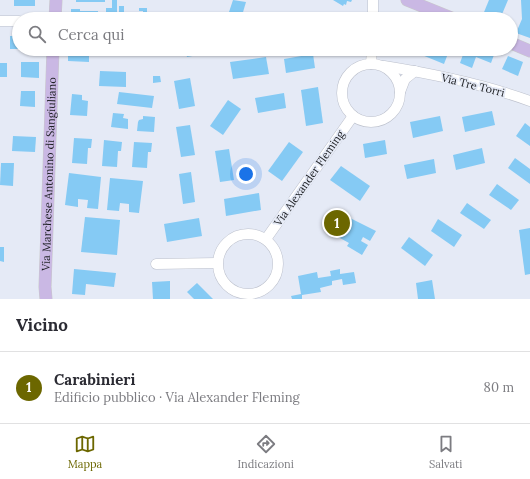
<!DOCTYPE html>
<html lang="it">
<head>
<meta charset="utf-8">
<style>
	body { margin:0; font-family:Lora,serif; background:#f2f2f3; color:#2b2b33 }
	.you { position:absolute; left:246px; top:174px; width:14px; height:14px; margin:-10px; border:3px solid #fff; border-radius:50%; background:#1a73e8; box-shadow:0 0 0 6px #1a73e833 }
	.badge { display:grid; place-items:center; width:26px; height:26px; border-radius:50%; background:#6c6700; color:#fff; font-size:13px; font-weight:700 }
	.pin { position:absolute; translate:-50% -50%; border:2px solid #fff; box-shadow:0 1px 4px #0006 }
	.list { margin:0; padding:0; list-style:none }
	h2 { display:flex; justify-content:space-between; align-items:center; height:52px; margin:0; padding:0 16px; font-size:17px }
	h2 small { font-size:13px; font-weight:400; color:#7c7c81 }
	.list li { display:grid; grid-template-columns:26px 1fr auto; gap:12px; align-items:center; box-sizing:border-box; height:72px; padding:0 16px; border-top:1px solid #e1e1e2 }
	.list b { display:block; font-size:15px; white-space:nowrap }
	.list p { margin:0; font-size:13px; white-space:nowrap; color:#7c7c81 }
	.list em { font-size:13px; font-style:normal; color:#7c7c81 }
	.icon { flex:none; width:22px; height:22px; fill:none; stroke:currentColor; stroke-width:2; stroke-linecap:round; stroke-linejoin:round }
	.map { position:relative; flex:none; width:530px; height:299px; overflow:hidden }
	.search { position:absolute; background:#fff; box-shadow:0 1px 3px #0004; left:12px; right:12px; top:12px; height:44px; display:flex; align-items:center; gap:10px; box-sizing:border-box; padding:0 14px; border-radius:22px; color:#7c7c81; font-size:15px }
	.sheet { height:124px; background:#fff }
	nav { display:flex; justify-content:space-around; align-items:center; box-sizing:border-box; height:56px; border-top:1px solid #e1e1e2; background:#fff; font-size:11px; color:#7c7c81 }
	nav a { display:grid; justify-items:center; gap:2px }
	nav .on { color:#6c6700 }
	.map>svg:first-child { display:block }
</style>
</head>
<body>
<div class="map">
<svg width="530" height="299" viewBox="0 0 530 299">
	<rect width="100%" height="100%" fill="#e5eaf6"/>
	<g fill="#85caf4">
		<rect x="14" y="0" width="21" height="6"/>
		<rect x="76" y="0" width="29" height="2"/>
		<polygon points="112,0 117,0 117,14 112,14 112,19 106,19 106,8 112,8"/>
		<polygon points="233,0 246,2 241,19 228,15"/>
		<polygon points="333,0 352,0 351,2 347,1 346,5 344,4 343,6"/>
		<polygon points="489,0 508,0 500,19 488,19 482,17"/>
		<polygon points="521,0 530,0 530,38 516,33 522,19"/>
		<polygon points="119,6 124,6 124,17 131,17 131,19 119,19"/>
		<polygon points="139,8 147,8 147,19 138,19 138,17 143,17 143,11 139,11"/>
		<polygon points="71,9 80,9 80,11 98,11 98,19 71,19"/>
		<polygon points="267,15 288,18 288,19 267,19"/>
		<rect x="10" y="36" width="9" height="13"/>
		<polygon points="68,49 89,49 89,62 68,61"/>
		<polygon points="185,49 220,49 220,51 187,57"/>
		<polygon points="424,49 443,49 449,51 444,64 422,55"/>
		<polygon points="465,49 488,49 495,52 491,63 476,57 472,68 460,63"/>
		<polygon points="313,54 315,68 286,73 284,59"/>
		<polygon points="508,56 523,62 518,76 502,69"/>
		<polygon points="266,57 269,74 233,79 230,62"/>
		<polygon points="21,62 39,62 39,78 21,77"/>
		<rect x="0" y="63" width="7" height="14"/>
		<polygon points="100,71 126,72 126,87 99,86"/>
		<polygon points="153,76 160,76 161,82 153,83"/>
		<polygon points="190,78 195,106 179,109 174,81"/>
		<polygon points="318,87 323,123 306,126 301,90"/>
		<polygon points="21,91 35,91 35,107 20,106"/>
		<polygon points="119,92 154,96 152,108 117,104"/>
		<polygon points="284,93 286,108 258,113 255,98"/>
		<polygon points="72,94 82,95 82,100 88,101 87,116 70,115"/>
		<polygon points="228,100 241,109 223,135 210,126"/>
		<polygon points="492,111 495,125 465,132 462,117"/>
		<polygon points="113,113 124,114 123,118 128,119 128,129 111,127"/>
		<polygon points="143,116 155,117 154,132 137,131 138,122 139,120 143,119"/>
		<polygon points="440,116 443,131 413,138 410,122"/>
		<polygon points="525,123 530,127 530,146 516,136"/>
		<polygon points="190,125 195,155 181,157 176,127"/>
		<polygon points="13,136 36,137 35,152 12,151"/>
		<polygon points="74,138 92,139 91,148 88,148 87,164 72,163"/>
		<polygon points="104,140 122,142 121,151 118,151 117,167 102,166"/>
		<polygon points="385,140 387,154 365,158 363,144"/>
		<polygon points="134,142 152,143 151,152 148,152 147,168 132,167"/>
		<polygon points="289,142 303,152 282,181 268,171"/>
		<polygon points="482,148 485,163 456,170 453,155"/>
		<polygon points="229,149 234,180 220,182 215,151"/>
		<polygon points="515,158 530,169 530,184 508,168"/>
		<polygon points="434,159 436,173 407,179 404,165"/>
		<polygon points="1,163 14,163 13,186 0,185"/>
		<polygon points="341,166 370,186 360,201 330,180"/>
		<polygon points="191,172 195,202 183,204 179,174"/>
		<polygon points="69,173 101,177 98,209 87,208 88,200 78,199 78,207 65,205"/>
		<polygon points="110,178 143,181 139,213 129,212 129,204 120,203 119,211 107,210"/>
		<polygon points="497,184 519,200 511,210 489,195"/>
		<polygon points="259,193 261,210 226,216 224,199"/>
		<polygon points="467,203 491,220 484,229 460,213"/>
		<polygon points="340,213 376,231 370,241 363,237 361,241 368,245 362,255 347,246 349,243 329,232 331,228 333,228"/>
		<polygon points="85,217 120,220 117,255 81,252"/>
		<polygon points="199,218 202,236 167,242 164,224"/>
		<polygon points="438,219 462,235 454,247 431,231"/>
		<polygon points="530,228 530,274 525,275 519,230"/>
		<polygon points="409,237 433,255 425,266 401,248"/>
		<polygon points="0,247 4,247 4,262 0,261"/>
		<polygon points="74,269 116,273 114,287 86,284 85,295 72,294"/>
		<polygon points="340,269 340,274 354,272 356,283 343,285 342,279 332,281 332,285 320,288 321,292 302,295 302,299 292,299 291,296 301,294 298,276 317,272 318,278 331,276 330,271"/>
		<polygon points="432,280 435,299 418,299 416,283"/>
		<polygon points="170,281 170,299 153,299 152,282"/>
		<polygon points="197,283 213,299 194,299 187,292"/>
	</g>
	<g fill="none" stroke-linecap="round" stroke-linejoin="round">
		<defs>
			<g id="minor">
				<polyline points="373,19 373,0"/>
				<polyline points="0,21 19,21"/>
				<circle cx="371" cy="93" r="29"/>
				<polyline points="371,64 372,49"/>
				<path d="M 384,66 C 434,74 483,84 530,101"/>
				<polyline points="400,92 405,79 415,71"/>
				<circle cx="248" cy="264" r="30"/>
				<polyline points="266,239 353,116"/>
				<polyline points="156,264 217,263"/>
			</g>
			<g id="major">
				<polyline points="407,0 454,19"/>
				<polyline points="55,19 56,0"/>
				<polyline points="511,43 530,51"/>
				<path id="s1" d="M 46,299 L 45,287 L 53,49"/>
			</g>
		</defs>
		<use href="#minor" stroke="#bcc0cc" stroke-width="11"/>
		<use href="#major" stroke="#c9c9ca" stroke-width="13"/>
		<use href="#minor" stroke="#fff" stroke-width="10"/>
		<use href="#major" stroke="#cab8e4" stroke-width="12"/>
	</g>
	<g text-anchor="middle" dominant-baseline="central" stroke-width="3.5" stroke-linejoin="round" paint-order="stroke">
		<g font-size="11" fill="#1c1e22" stroke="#e5eaf6">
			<text transform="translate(473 85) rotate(14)">Via Tre Torri</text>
			<text stroke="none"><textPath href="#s1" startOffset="125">Via Marchese Antonino di Sangiuliano</textPath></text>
			<text transform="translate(309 178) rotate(-55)">Via Alexander Fleming</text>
		</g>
	</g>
</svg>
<div class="you"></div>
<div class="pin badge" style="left:337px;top:223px">1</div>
<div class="search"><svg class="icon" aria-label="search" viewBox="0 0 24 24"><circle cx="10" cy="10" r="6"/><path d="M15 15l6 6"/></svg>Cerca qui</div>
</div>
<section class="sheet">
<h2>Vicino<small></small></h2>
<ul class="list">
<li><span class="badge">1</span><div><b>Carabinieri</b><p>Edificio pubblico · Via Alexander Fleming</p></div><em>80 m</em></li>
</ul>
</section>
<nav>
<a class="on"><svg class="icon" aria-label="map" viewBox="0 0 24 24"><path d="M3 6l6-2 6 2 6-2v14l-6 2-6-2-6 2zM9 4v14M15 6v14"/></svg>Mappa</a>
<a><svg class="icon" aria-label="directions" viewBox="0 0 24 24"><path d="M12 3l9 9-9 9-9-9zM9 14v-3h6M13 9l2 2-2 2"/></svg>Indicazioni</a>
<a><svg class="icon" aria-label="saved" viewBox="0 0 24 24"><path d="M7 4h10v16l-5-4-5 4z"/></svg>Salvati</a>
</nav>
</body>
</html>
